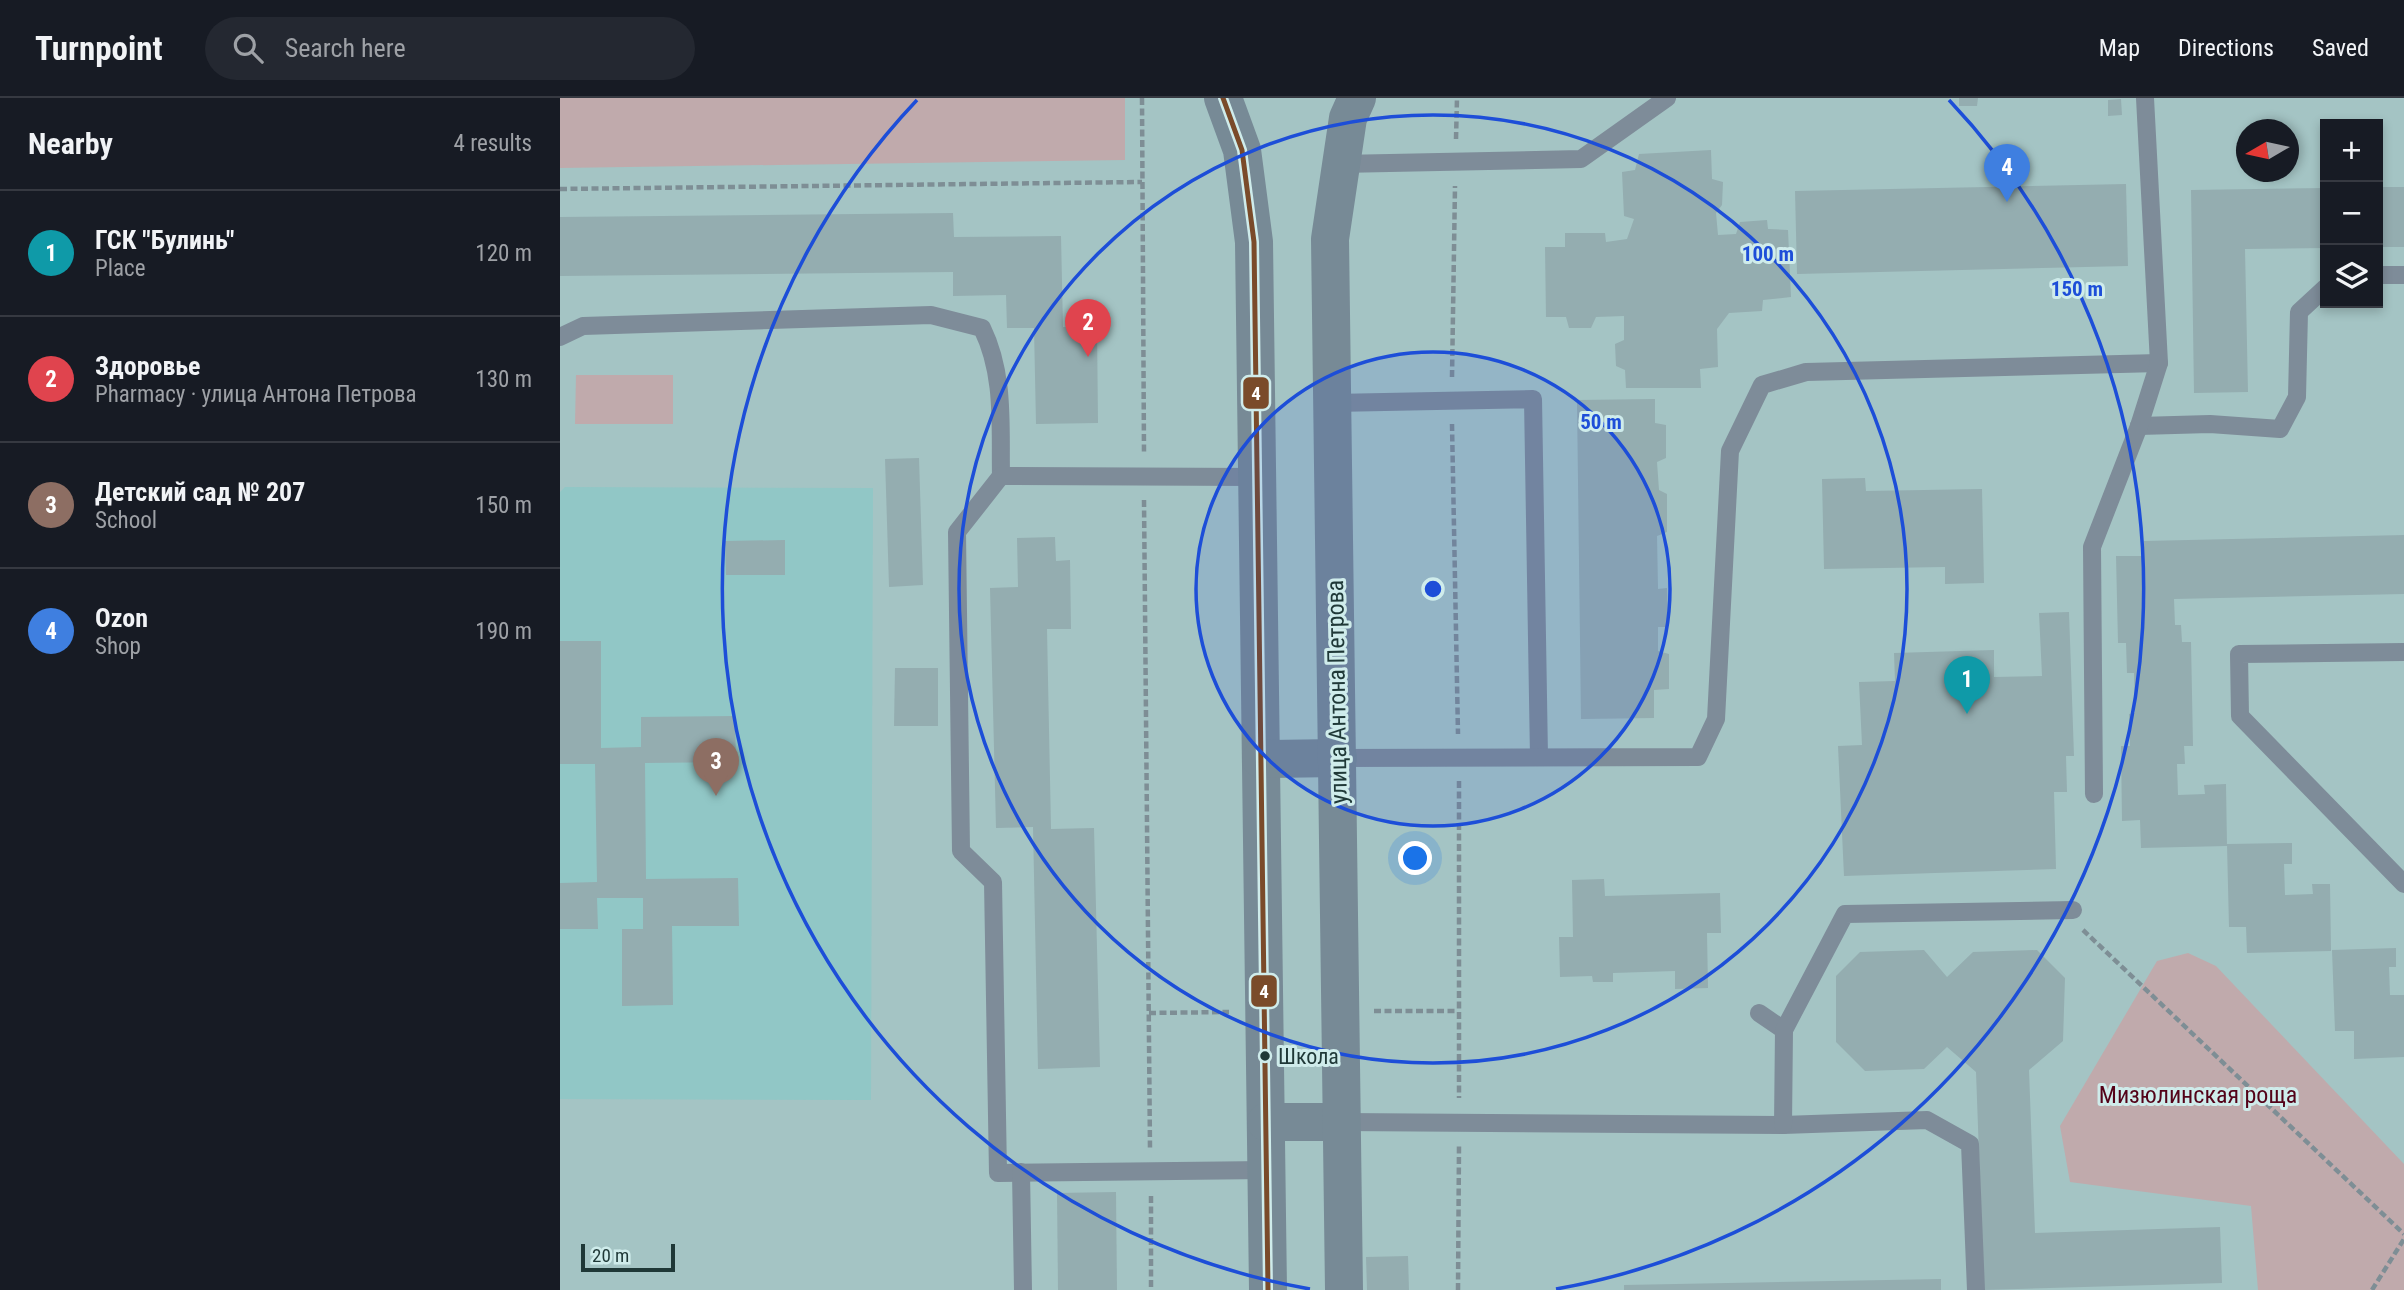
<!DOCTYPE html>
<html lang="en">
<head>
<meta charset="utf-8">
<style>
	body { margin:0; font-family:"Roboto Condensed",sans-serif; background:#242831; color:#f1f3f6 }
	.controls { position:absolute; right:21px; top:21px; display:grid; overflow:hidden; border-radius:0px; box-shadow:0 4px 10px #0003 }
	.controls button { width:63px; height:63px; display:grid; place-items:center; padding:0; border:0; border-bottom:2px solid #363941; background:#171b24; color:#f1f3f6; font:35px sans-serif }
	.compass { position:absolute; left:1676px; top:21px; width:63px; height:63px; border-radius:50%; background:#171b24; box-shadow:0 4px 10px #0003; rotate:261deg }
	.scale { position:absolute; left:21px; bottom:18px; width:94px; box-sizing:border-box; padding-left:7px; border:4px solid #1f3837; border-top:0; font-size:19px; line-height:24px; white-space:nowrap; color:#1f3837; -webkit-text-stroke:5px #cfeceb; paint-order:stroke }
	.you { position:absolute; left:856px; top:761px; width:24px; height:24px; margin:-18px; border:5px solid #fff; border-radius:50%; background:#1a73e8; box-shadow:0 0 0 10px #1a73e833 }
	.badge { display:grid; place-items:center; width:46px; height:46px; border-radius:50%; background:#0b8043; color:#fff; font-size:23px; font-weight:700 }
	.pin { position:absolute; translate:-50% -58px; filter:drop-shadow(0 2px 4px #0008) }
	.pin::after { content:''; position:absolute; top:37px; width:24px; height:21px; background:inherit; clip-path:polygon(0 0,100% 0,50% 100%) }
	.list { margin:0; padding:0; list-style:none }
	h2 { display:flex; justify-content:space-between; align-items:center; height:91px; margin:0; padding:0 28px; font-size:30px }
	h2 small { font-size:23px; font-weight:400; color:#9ea1a6 }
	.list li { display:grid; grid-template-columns:46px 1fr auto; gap:21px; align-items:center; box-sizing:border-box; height:126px; padding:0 28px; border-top:2px solid #363941 }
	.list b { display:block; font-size:26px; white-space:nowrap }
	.list p { margin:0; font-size:23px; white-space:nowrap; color:#9ea1a6 }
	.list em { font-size:23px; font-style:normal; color:#9ea1a6 }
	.icon { flex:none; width:38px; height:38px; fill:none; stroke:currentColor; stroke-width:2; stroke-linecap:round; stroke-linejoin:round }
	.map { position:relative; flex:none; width:1844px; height:1192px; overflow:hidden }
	header { display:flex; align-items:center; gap:42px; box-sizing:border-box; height:98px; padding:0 35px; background:#171b24; border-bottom:2px solid #363941 }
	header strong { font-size:33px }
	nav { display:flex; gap:38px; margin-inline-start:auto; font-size:24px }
	.search { width:490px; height:63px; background:#242831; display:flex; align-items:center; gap:18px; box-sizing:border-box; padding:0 24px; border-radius:38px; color:#9ea1a6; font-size:26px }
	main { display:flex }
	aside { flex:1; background:#171b24 }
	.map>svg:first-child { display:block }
</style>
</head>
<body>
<header>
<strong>Turnpoint</strong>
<div class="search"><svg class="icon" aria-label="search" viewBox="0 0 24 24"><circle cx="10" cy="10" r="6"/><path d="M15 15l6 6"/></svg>Search here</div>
<nav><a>Map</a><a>Directions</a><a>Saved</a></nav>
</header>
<main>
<aside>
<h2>Nearby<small>4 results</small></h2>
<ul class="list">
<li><span class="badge" style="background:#0f9aa8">1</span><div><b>ГСК &quot;Булинь&quot;</b><p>Place</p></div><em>120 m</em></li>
<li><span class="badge" style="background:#e0444e">2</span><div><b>Здоровье</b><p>Pharmacy · улица Антона Петрова</p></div><em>130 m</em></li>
<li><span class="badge" style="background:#8d6e63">3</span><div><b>Детский сад № 207</b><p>School</p></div><em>150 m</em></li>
<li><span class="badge" style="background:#3f7fe0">4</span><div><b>Ozon</b><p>Shop</p></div><em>190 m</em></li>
</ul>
</aside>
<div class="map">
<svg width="1844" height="1192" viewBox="0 0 1844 1192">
	<rect width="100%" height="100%" fill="#a4c4c4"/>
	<polygon fill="#91c7c6" points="5,389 313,390 311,1002 0,1001 0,394"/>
	<g fill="#c0aaac">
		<polygon points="0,0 565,0 565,62 0,70"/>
		<polygon points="16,277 113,277 113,326 15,326"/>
		<polygon points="1628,855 1656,868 1844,1066 1844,1192 1698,1192 1691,1108 1510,1084 1500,1028 1597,863"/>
	</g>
	<g fill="#94adb0">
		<polygon points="1399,0 1418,0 1417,8 1399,8"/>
		<polygon points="1561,1 1562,17 1548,18 1548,2"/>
		<polygon points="1151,52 1152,81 1163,84 1162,107 1156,115 1158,137 1176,136 1180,124 1207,122 1208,131 1228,132 1231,199 1203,202 1202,213 1169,215 1157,231 1158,269 1140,271 1141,290 1066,290 1065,272 1056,268 1055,246 1064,242 1064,218 1036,219 1031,230 1009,230 1006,219 986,219 985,149 1005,149 1005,135 1045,135 1046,144 1067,141 1074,121 1064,118 1062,74 1075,72 1079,56"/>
		<polygon points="1566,86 1568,168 1237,176 1235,93"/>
		<rect x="1818" y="89" width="26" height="60"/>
		<polygon points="1765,90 1765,150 1685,151 1688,294 1634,295 1631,92"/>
		<polygon points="393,115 394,139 501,138 503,229 537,229 538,325 476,326 474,230 447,230 446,197 393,198 393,174 0,178 0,119"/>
		<polygon points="1095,301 1095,325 1106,327 1106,360 1097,364 1099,392 1107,396 1107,434 1097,438 1098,491 1107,490 1108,529 1098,529 1098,553 1109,556 1109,591 1094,592 1094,620 1021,621 1017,302"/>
		<polygon points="359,360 363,487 329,489 325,361"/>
		<polygon points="1305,380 1306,393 1422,391 1424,485 1385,486 1385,469 1264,471 1262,381"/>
		<polygon points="1844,437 1844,496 1614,501 1615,527 1621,527 1622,544 1631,544 1633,648 1624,648 1625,666 1617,666 1618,697 1645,696 1644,687 1666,686 1667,748 1581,750 1580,722 1562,723 1561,648 1570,648 1569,616 1575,615 1574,575 1567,575 1566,545 1558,545 1556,458 1584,458 1584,443"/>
		<polygon points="495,439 496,463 510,462 511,531 487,531 491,731 534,730 540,969 478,971 473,729 436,730 430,490 458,489 457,440"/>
		<polygon points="225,442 225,477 166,477 165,443"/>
		<polygon points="1509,514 1514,658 1506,658 1507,694 1494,694 1496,771 1284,778 1278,648 1302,647 1299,584 1335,583 1334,555 1434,552 1434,579 1482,578 1479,515"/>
		<polygon points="0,543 41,543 41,650 81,649 81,619 175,618 176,664 85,665 86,781 178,780 179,828 112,828 113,907 62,908 62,831 83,831 83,800 37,800 38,831 0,831 0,785 37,784 35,666 0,666"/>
		<polygon points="335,570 378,570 378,628 334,628"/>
		<polygon points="1732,745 1732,766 1724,766 1725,797 1753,796 1752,786 1770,786 1771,853 1687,855 1686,829 1669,829 1667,746"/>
		<polygon points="1044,781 1045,798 1160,795 1161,835 1147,835 1148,890 1115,891 1115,873 1053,875 1053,884 1033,884 1032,878 1000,879 999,839 1013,839 1012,782"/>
		<polygon points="1836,850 1836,869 1829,869 1830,897 1844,897 1844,959 1794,961 1794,933 1775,933 1772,852"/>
		<polygon points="1364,852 1387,879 1413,854 1477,852 1505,880 1503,943 1469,972 1475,1135 1660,1129 1662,1185 1424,1192 1416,974 1387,949 1364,971 1305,973 1276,944 1276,878 1300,854"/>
		<polygon points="556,1094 557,1192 498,1192 497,1095"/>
		<polygon points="848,1158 849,1192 807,1192 806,1159"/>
		<polygon points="1381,1181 1381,1192 1064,1192 1064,1187"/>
	</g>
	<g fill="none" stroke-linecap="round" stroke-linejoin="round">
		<g stroke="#7e8e95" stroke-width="4.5" stroke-dasharray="7 3.5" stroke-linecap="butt">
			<polyline points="582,0 584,355"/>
			<polyline points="896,41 897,0"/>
			<polyline points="0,91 582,84"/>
			<polyline points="892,279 895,88"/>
			<polyline points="892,326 898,636"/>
			<polyline points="584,402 590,1051"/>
			<polyline points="899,683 899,1000"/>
			<polyline points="1523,832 1844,1136"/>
			<polyline points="814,913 897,913"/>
			<polyline points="589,915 669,914"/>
			<polyline points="591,1098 591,1192"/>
			<polyline points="898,1192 899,1047"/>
			<polyline points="1812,1192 1844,1141"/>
		</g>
		<g stroke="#7e8c99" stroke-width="18">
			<polyline points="780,66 1021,61 1107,0"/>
			<polyline points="1818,177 1844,177"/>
			<path d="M 0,239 L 23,228 L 371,217 L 422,230 C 445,277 440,327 441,378"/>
			<polyline points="773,305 973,301 979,659"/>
			<polyline points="1579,328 1650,326 1720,331 1737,299 1739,214 1765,190"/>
			<polyline points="697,379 441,378 397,434 401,753 433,784 438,1075 707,1072"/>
			<polyline points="1844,554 1679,556 1680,618 1844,786"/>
			<polyline points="778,660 1138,659 1156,621 1170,353 1202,287 1246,274 1599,265"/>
			<polyline points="1534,696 1532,449 1579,328 1599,265 1585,0"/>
			<polyline points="1199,915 1224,932"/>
			<polyline points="781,1024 1223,1027 1367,1022 1410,1046 1416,1192"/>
			<polyline points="1223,1027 1224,932 1285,816 1513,812"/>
			<polyline points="461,1074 463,1192"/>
		</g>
		<g stroke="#778a96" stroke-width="38">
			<polyline points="663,0 682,52 694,144 708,1192"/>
			<polyline points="701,661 778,660"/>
			<polyline points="706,1024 781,1024"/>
			<polyline points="784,1192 770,141 788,20 797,0"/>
		</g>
		<defs>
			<polyline id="bus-1" points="663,0 682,52 694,144 708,1192"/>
		</defs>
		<use href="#bus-1" stroke="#cfeceb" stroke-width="10"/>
		<use href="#bus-1" stroke="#7a4b2a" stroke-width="5"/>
	</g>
	<circle cx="873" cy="491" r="237" fill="#1d4ed8" fill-opacity=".12"/>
	<g fill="none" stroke="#1d4ed8" stroke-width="3.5">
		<circle cx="873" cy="491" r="237"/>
		<circle cx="873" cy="491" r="474"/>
		<path d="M750 1191A711 711 0 0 1 357 2M1389 2A711 711 0 0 1 996 1191"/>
	</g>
	<circle fill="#1f3837" stroke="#cfeceb" stroke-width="2.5" cx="705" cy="958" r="6"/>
	<g text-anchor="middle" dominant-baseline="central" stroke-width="6" stroke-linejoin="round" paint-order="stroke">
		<g font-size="22" fill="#1f3837" stroke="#cfeceb" text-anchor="start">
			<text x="718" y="958">Школа</text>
		</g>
		<g font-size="24" fill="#1f3837" stroke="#cfeceb">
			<text transform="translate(777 594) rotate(-91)">улица Антона Петрова</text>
		</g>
		<g font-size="24" fill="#530218" stroke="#cfeceb">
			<text x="1638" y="997">Мизюлинская роща</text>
		</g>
	</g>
	<circle cx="873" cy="491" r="10" fill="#1d4ed8" stroke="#cfeceb" stroke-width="3.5"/>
	<g font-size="21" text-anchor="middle" font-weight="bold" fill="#1d4ed8" stroke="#cfeceb" stroke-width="6" stroke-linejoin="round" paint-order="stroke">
		<text x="1208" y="163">100 m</text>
		<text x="1517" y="198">150 m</text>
		<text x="1041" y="331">50 m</text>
	</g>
	<g stroke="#cfeceb" stroke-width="2.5">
		<rect x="682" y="278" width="28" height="34" rx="7" fill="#7a4b2a"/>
		<rect x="690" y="876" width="28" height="34" rx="7" fill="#7a4b2a"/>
	</g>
	<g font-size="19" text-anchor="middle" font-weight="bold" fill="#fff">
		<text x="696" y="302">4</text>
		<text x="704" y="900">4</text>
	</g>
</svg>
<div class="controls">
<button>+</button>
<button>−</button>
<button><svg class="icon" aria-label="layers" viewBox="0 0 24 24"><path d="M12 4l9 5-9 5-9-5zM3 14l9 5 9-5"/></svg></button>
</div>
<svg class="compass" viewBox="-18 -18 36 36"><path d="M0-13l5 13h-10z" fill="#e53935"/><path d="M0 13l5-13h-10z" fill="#9ea1a6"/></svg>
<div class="scale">20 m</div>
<div class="you"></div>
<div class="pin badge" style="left:1407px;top:616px;background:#0f9aa8">1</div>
<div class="pin badge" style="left:528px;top:259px;background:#e0444e">2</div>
<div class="pin badge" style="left:156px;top:698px;background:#8d6e63">3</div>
<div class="pin badge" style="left:1447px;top:104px;background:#3f7fe0">4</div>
</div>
</main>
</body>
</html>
